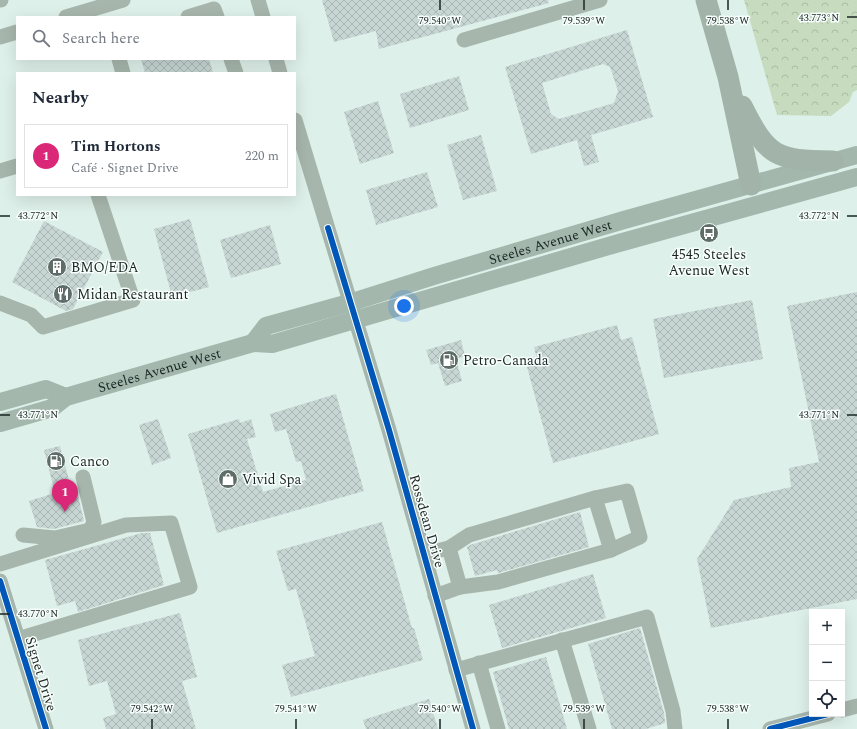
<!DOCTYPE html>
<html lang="en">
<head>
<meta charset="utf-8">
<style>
	body { margin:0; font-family:Spectral,serif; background:#f2f2f3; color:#1f2937 }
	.controls { position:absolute; right:12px; bottom:12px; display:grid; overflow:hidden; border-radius:0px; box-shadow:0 4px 16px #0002 }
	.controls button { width:36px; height:36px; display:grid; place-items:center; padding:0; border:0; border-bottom:1px solid #e0e1e3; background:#fff; color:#1f2937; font:20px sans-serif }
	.you { position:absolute; left:404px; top:306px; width:14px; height:14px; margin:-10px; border:3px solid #fff; border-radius:50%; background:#1a73e8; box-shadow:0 0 0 6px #1a73e833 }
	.badge { display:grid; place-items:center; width:26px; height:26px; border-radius:50%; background:#db2777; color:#fff; font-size:13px; font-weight:700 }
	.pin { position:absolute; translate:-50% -33px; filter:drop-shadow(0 1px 2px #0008) }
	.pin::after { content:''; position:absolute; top:21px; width:14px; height:12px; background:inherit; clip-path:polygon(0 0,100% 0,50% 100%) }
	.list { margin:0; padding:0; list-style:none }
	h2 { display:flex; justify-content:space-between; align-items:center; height:52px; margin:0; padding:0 16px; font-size:17px }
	h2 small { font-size:13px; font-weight:400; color:#747a83 }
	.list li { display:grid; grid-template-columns:26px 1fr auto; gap:12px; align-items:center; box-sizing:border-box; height:64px; margin:0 8px 8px; padding:0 8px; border:1px solid #e0e1e3; border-radius:0px }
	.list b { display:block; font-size:15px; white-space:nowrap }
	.list p { margin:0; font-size:13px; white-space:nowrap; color:#747a83 }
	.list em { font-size:13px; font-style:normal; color:#747a83 }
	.icon { flex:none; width:22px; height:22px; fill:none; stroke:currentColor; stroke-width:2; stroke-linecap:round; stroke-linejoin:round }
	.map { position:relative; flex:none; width:857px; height:729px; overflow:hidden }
	.search { position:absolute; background:#fff; box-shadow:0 4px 16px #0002; left:16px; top:16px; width:280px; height:44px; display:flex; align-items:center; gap:10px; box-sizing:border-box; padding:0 14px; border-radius:0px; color:#747a83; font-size:15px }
	.panel { position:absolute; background:#fff; box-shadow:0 4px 16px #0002; left:16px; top:72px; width:280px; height:124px; border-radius:0px }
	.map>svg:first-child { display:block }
</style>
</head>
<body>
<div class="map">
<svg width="857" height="729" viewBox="0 0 857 729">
	<defs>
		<pattern id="forest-crowns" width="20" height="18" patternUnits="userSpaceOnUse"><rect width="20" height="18" fill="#c7dbbf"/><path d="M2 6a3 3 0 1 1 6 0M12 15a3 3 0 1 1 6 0" fill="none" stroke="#aabca4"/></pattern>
		<pattern id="building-cross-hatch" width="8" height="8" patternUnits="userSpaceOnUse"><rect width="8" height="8" fill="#c7d6d3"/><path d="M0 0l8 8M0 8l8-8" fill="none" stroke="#aab8b5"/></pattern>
	</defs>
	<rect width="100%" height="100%" fill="#def0ea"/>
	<polygon fill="url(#forest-crowns)" points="744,0 857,0 857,90 853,92 849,102 831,116 777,115"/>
	<g fill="url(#building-cross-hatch)" fill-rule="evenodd">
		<polygon points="322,0 548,0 549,3 379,49 376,31 334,42"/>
		<path d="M 627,30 L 653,117 L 591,135 L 599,162 L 584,166 L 577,140 L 531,154 L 505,67 ZM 603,64 L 610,67 L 618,91 L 614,103 L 559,119 L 551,114 L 542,83 Z"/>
		<polygon points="141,59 209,59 213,73 145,73"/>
		<polygon points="459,76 469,110 410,128 400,94"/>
		<polygon points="378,101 394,153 360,164 344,112"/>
		<polygon points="481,135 497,191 463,200 447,145"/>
		<polygon points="427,172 438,207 376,225 366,190"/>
		<polygon points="190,219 209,287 172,297 154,229"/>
		<polygon points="44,221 103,252 73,309 66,311 12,282"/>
		<polygon points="270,225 281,264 231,278 220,240"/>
		<polygon points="857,292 857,599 711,628 697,559 734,500 791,487 789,468 819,462 787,306"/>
		<polygon points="752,300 763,359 664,378 653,319"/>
		<polygon points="617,325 621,340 632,337 659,434 553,463 527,367 538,363 534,347"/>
		<polygon points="461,340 465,356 456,359 462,381 445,386 438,363 431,365 426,350"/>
		<polygon points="336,394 364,491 217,533 188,434 239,419 240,423 251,419 256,437 247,439 263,492 306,480 301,461 296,462 286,429 275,432 270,414"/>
		<polygon points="158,419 171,458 152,465 139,425"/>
		<polygon points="60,446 71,488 76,487 84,521 54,529 37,527 29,501 55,493 44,450"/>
		<polygon points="580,512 589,547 498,573 497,570 475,576 467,547 470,545"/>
		<polygon points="382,522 412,628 414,628 423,660 291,697 282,665 315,656 296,589 288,591 276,551"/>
		<polygon points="142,533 150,533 164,585 78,612 75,601 57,606 45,560"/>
		<polygon points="593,574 606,618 502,648 489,605"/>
		<polygon points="180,613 197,677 182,681 196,729 106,729 103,718 116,714 107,681 89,686 78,640"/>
		<polygon points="640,628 664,713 665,723 646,729 612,729 588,644"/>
		<polygon points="546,657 567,729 509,729 493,672"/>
		<polygon points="429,699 438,729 366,729 363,720"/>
	</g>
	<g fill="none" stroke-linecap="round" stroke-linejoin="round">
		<g stroke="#a7b6ac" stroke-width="15">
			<polyline points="0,0 1,0"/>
			<polyline points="258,0 263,17"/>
			<polyline points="66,17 123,0"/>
			<polyline points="188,17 214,9 217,17"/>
			<polyline points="0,37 17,32"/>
			<polyline points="464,40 600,0"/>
			<polyline points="119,59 123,73"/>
			<polyline points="231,59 236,73"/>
			<polyline points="276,59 280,73"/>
			<polyline points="295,120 389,430 473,729"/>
			<polyline points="0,171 17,166"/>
			<polyline points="0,303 31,315 43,327 133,300 98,195"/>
			<polyline points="595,498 627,491 640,537 611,550"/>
			<polyline points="23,535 55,538 90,530 94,522 83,477"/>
			<polyline points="449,548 469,535 595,498 611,550 498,582 460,587"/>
			<polyline points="424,554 449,548 460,587 435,596"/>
			<polyline points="0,564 126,525 171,523 190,587 18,639"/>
			<polyline points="0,581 46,729"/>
			<polyline points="562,640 589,729"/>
			<polyline points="479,663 498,729"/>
			<polyline points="456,670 647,617 673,711 675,729"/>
			<polyline points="842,710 857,706"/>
			<polyline points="770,729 828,714"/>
		</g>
		<g stroke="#a3b7ad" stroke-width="18">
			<path id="s1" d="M 253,343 L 266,326 L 349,303 L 434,276 L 624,220 L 857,155"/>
			<polyline points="0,402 46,389 66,397"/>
			<path id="s2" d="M 0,423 L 52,408 L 66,397 L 83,392 L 253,343 L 272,344 L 619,243 L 857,177"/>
		</g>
		<g stroke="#a2b4aa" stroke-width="21">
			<polyline points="706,0 728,77 751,185"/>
			<path d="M 742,106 C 768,158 776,160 833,161"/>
		</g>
		<defs>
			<g id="cycleway">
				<polyline points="328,228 389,430 473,729"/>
				<polyline points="0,581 46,729"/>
				<polyline points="770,729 828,714"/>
			</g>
		</defs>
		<use href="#cycleway" stroke="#f7fefc" stroke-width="8"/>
		<use href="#cycleway" stroke="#0057b8" stroke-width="6"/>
	</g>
	<path fill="none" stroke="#1a2623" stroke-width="1.5" d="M 440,0 L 440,10M 584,0 L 584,10M 728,0 L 728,10M 847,17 L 857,17M 0,216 L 10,216M 847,216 L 857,216M 0,415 L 10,415M 847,415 L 857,415M 0,614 L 10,614M 152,719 L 152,729M 296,719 L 296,729M 440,719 L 440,729M 584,719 L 584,729M 728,719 L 728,729"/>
	<defs>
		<symbol id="bus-disc" viewBox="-11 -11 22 22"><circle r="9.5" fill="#5f6d69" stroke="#f7fefc"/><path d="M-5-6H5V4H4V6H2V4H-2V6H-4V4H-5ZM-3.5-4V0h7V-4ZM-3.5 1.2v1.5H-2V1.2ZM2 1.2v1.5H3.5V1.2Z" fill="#fff"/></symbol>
		<symbol id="building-disc" viewBox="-11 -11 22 22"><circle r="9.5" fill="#5f6d69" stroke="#f7fefc"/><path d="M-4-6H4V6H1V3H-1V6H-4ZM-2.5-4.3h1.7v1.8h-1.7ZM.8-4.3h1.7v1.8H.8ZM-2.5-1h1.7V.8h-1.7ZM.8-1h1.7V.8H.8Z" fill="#fff"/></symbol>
		<symbol id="restaurant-disc" viewBox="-11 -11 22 22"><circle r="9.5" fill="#5f6d69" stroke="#f7fefc"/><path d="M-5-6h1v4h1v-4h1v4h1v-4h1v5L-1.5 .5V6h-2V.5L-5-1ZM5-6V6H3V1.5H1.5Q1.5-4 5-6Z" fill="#fff"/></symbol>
		<symbol id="fuel-disc" viewBox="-11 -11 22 22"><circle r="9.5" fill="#5f6d69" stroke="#f7fefc"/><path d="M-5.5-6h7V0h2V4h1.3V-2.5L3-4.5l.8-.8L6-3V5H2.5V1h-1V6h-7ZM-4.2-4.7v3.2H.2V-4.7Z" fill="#fff"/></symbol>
		<symbol id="shop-disc" viewBox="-11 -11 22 22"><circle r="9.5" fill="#5f6d69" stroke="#f7fefc"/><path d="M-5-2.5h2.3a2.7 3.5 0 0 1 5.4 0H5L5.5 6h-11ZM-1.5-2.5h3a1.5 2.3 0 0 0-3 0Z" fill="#fff"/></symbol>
	</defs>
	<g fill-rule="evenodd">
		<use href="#bus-disc" x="698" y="222" width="22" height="22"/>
		<use href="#building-disc" x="46" y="256" width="22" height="22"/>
		<use href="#restaurant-disc" x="52" y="283" width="22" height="22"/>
		<use href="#fuel-disc" x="438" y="349" width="22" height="22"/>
		<use href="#fuel-disc" x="45" y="450" width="22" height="22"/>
		<use href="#shop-disc" x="217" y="468" width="22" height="22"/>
	</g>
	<g text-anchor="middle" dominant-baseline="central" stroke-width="3" stroke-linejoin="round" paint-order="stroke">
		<g font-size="14" fill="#1a2623" stroke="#f7fefc">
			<text stroke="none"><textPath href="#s1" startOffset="318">Steeles Avenue West</textPath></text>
			<text stroke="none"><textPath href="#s2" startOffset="169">Steeles Avenue West</textPath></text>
			<text transform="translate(427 521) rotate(74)">Rossdean Drive</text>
			<text transform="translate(41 674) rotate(73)">Signet Drive</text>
		</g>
		<g font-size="14" fill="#1a2623" stroke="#f7fefc" text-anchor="start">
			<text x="709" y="254" text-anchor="middle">4545 Steeles<tspan x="709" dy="16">Avenue West</tspan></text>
			<text x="71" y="267">BMO/EDA</text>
			<text x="77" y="294">Midan Restaurant</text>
			<text x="463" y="360">Petro-Canada</text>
			<text x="70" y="461">Canco</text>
			<text x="242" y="479">Vivid Spa</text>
		</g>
	</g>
	<g font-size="10" text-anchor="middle" fill="#1a2623" stroke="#f7fefc" stroke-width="3" stroke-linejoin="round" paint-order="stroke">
		<text x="819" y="21">43.773°N</text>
		<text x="440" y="24">79.540°W</text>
		<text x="584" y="24">79.539°W</text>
		<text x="728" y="24">79.538°W</text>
		<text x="38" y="219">43.772°N</text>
		<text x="819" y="219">43.772°N</text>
		<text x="38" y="418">43.771°N</text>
		<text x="819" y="418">43.771°N</text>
		<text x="38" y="617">43.770°N</text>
		<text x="152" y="712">79.542°W</text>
		<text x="296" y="712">79.541°W</text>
		<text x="440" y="712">79.540°W</text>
		<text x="584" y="712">79.539°W</text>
		<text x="728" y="712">79.538°W</text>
	</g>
</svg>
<div class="controls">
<button>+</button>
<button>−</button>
<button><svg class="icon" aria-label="locate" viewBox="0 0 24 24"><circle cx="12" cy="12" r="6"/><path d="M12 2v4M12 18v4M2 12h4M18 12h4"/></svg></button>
</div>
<div class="you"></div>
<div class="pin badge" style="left:65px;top:512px">1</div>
<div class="search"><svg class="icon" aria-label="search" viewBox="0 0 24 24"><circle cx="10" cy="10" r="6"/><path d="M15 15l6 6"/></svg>Search here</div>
<section class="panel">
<h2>Nearby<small></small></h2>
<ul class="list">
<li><span class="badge">1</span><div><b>Tim Hortons</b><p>Café · Signet Drive</p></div><em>220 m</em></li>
</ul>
</section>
</div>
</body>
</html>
